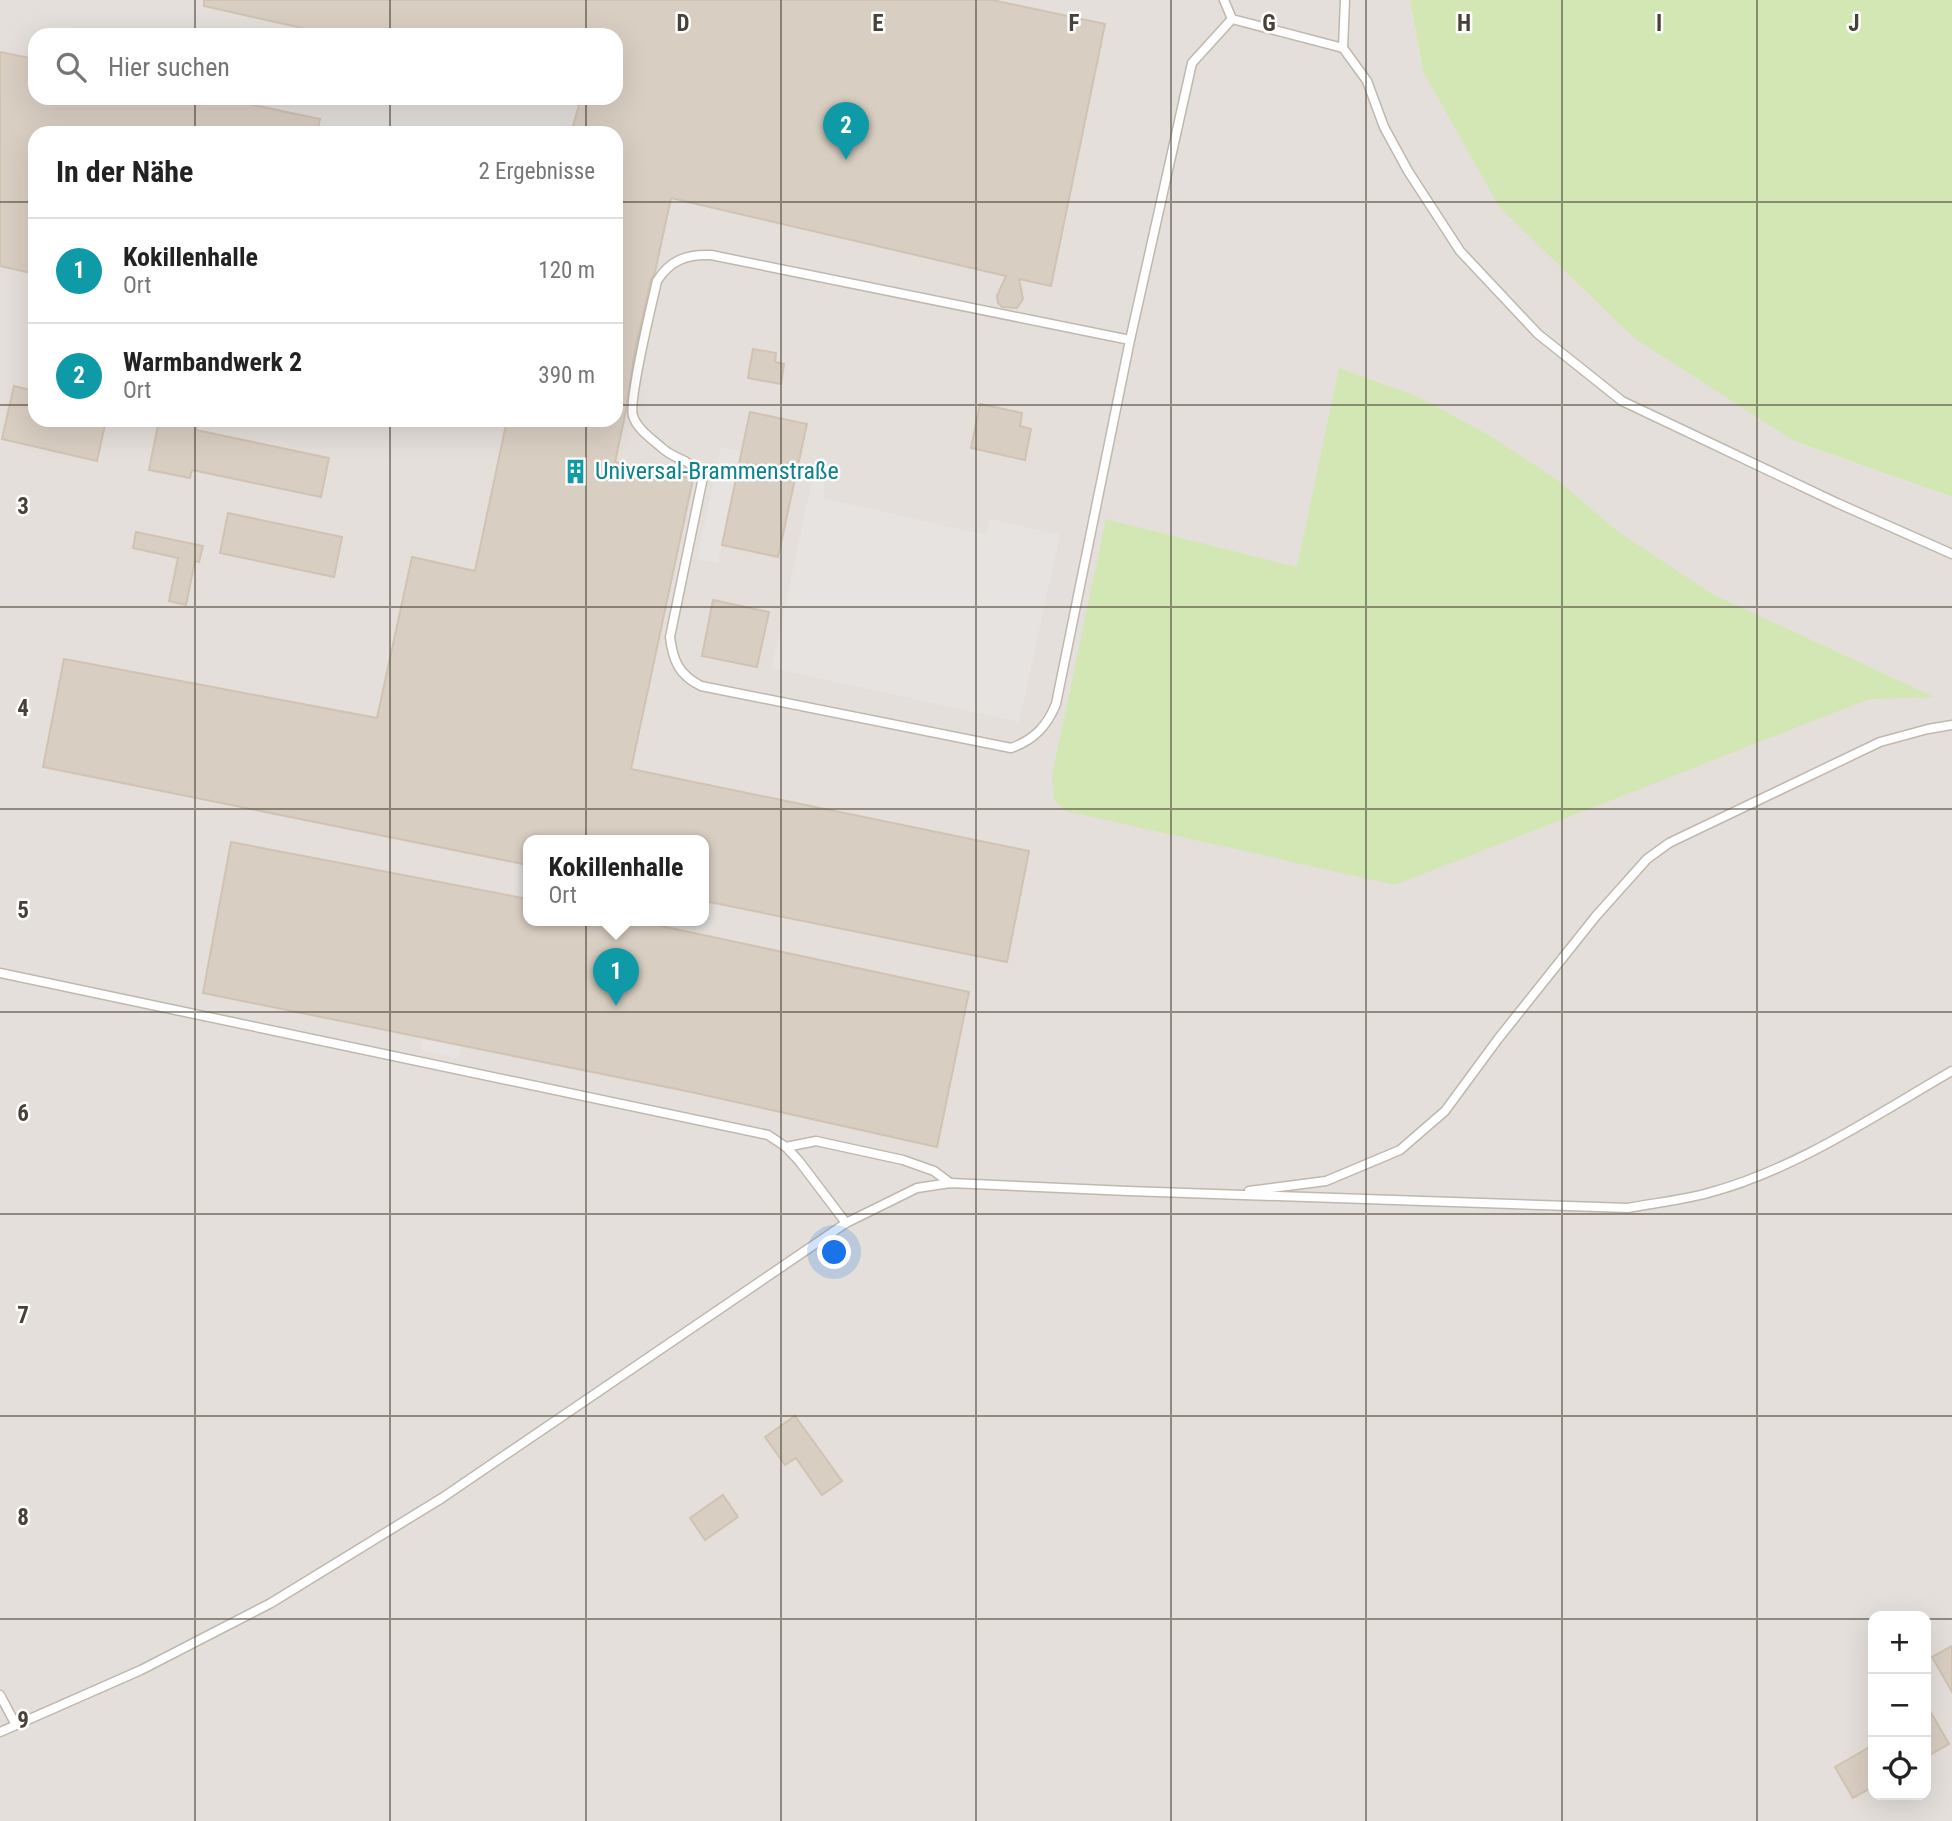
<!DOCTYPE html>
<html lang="de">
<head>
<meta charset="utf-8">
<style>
	body { margin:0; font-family:"Roboto Condensed",sans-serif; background:#f6f6f6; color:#222 }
	.controls { position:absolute; right:21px; bottom:21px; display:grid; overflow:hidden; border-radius:14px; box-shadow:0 7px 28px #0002 }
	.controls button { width:63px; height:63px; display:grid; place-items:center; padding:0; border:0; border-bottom:2px solid #e0e0e0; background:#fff; color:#222; font:35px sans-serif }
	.you { position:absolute; left:835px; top:1253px; width:24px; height:24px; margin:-18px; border:5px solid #fff; border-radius:50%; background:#1a73e8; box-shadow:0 0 0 10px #1a73e833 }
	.badge { display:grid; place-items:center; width:46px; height:46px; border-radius:50%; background:#f6341e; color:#fff; font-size:23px; font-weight:700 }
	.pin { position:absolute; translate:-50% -58px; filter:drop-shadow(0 2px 4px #0008) }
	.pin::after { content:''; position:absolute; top:37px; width:24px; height:21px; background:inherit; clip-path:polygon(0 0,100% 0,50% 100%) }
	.popup { position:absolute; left:523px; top:835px; width:186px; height:91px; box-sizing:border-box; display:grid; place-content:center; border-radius:14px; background:#fff; filter:drop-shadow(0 2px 5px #0005); font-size:23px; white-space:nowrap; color:#767676 }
	.popup b { font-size:26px; color:#222 }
	.popup::after { content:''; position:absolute; left:50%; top:100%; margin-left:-14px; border:14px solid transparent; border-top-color:#fff }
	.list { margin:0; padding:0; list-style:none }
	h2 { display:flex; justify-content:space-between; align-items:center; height:91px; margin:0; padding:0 28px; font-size:30px }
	h2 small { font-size:23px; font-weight:400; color:#767676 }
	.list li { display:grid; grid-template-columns:46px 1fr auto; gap:21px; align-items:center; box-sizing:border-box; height:105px; padding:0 28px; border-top:2px solid #e0e0e0 }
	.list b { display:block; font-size:26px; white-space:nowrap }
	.list p { margin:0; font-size:23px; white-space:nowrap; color:#767676 }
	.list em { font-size:23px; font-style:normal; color:#767676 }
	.icon { flex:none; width:38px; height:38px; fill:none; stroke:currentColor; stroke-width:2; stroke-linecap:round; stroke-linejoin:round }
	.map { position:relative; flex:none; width:1952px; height:1821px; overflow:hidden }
	.search { position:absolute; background:#fff; box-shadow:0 7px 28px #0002; left:28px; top:28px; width:595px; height:77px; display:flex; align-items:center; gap:18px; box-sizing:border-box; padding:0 24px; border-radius:21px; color:#767676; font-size:26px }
	.panel { position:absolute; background:#fff; box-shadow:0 7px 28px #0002; left:28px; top:126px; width:595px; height:301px; border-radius:21px }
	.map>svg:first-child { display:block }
</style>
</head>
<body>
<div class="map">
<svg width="1952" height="1821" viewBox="0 0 1952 1821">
	<rect width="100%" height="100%" fill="#f4f0e9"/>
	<path fill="#e4dfda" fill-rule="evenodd" d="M 0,0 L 1410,0 L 1423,71 L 1796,442 L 1952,497 L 1952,1821 L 0,1821 ZM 35,35 L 616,35 L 616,98 L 35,98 ZM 35,133 L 616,133 L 616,420 L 35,420 ZM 528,840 L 704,840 L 704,920 L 528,920 ZM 1873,1616 L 1926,1616 L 1926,1795 L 1873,1795 Z"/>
	<g fill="#d2e7b3">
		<polygon points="1410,0 1952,0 1952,497 1796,442 1634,338 1500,208 1423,71"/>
		<polygon points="1339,368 1416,396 1487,434 1556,479 1617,531 1712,594 1934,697 1869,699 1395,885 1066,811 1054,800 1052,776 1106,519 1297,567"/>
	</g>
	<g fill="#e6e3e1">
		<polygon points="721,447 742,452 718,563 697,559"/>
		<polygon points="812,480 825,483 823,498 986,535 990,519 1060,535 1019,722 772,668"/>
		<polygon points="423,1039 461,1047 459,1059 421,1050"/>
	</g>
	<g fill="#d9cec2" stroke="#d0c3b2" stroke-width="2">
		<polygon points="204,0 992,0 1105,24 1051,286 1019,279 1023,299 1017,308 1002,307 998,303 997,296 1006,276 671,198 655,272 651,280 635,350 626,410 615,462 693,479 631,769 1029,851 1007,962 704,901 704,840 528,840 528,865 43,767 64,659 377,718 412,557 475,571 507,420 616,420 616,133 571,133 581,98 616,98 616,35 333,35 204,6"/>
		<polygon points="0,52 35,59 35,98 220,98 320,119 317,133 35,133 35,274 0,266"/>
		<polygon points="753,349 776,353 775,362 784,364 781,384 748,378"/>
		<polygon points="14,386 35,391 35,420 106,420 97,461 2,439"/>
		<polygon points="980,404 1022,413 1020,426 1031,429 1025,460 971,448"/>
		<polygon points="750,412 807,424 778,557 722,545"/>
		<polygon points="159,420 198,420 196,430 329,458 321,497 192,470 190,478 149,470"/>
		<polygon points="228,513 342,537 334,577 220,553"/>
		<polygon points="136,532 203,546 199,562 195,561 186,605 169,601 178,558 133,548"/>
		<polygon points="713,600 769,612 757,667 702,656"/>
		<polygon points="231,842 528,899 528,920 633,920 969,992 937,1147 691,1092 203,993"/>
		<polygon points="795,1416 842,1481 822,1495 796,1458 785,1465 765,1437"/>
		<polygon points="723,1495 738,1517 705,1540 690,1518"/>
		<polygon points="1952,1646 1952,1692 1932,1657"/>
		<polygon points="1926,1704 1949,1744 1926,1757"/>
		<polygon points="1873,1745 1873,1787 1853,1798 1835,1767"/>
	</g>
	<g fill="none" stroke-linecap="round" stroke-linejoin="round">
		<defs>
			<g id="service">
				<polyline points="1224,0 1232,19 1343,48 1367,81 1384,127 1408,171 1460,251 1538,334 1622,401 1837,503 1952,554"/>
				<polyline points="1343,48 1345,0"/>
				<path d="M 1130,340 L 711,255 C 687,254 670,260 657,281 C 652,303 628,401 633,416 C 637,429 652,439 662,448 C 679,463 694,457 702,482 L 670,637 C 673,661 679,675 701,686 L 1011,748 C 1034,740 1047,726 1056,704 L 1130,340 L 1192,63 L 1232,19"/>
				<polyline points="0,973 768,1135 786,1147 799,1161 846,1223"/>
				<polyline points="786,1147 816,1141 903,1160 934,1171 950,1183"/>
				<polyline points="1249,1191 1326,1181 1400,1150 1445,1111 1498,1039 1596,916 1647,859 1669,843 1880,742 1928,729 1952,725"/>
				<polyline points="0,1695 16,1725"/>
				<path d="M 0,1732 L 141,1670 L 271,1603 L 442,1498 L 846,1223 L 917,1188 L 950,1183 L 1128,1191 L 1628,1208 C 1655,1203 1682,1200 1708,1193 C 1795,1170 1874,1116 1952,1071"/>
			</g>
		</defs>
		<use href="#service" stroke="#c0b8ac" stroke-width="11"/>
		<use href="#service" stroke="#fff" stroke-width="8"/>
	</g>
	<path fill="none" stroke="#484137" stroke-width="2" stroke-opacity="0.55" d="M 195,0 L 195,35M 390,0 L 390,35M 586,0 L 586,35M 781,0 L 781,1821M 976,0 L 976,1821M 1171,0 L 1171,1821M 1366,0 L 1366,1821M 1562,0 L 1562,1821M 1757,0 L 1757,1821M 195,98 L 195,133M 390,98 L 390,133M 586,98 L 586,133M 0,202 L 35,202M 616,202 L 1952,202M 0,405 L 35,405M 616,405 L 1952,405M 195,420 L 195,1821M 390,420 L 390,1821M 586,420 L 586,1821M 0,607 L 1952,607M 0,809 L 1952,809M 0,1012 L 1952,1012M 0,1214 L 1952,1214M 0,1416 L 1952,1416M 0,1619 L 1873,1619M 1926,1619 L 1952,1619"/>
	<defs>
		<symbol id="building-bare" viewBox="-9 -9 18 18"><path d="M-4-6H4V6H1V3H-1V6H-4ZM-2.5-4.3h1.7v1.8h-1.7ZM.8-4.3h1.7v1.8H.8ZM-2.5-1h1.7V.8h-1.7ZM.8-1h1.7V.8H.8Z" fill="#0f9aa8" stroke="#fff" stroke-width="2.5" paint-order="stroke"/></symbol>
	</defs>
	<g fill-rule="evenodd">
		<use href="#building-bare" x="558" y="454" width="35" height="35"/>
	</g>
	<g text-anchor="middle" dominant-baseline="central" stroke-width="5" stroke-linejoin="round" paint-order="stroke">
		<g font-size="24" fill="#0d838f" stroke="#fff" text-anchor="start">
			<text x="595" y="471">Universal-Brammenstraße</text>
		</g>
	</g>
	<g font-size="23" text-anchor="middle" font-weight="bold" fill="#484137" stroke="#fff" stroke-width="5" stroke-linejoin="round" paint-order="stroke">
		<text x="683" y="31">D</text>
		<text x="878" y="31">E</text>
		<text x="1074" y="31">F</text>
		<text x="1269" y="31">G</text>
		<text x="1464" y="31">H</text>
		<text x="1659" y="31">I</text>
		<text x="1854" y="31">J</text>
		<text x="23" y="514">3</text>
		<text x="23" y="716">4</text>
		<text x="23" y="918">5</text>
		<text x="23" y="1121">6</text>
		<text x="23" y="1323">7</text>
		<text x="23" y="1525">8</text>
		<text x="23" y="1728">9</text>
	</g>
</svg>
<div class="controls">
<button>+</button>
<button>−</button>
<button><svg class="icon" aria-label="locate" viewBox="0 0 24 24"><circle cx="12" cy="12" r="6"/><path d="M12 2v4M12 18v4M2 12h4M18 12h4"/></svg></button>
</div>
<div class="you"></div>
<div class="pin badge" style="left:616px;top:1006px;background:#0f9aa8">1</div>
<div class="popup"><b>Kokillenhalle</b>Ort</div>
<div class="pin badge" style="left:846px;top:160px;background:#0f9aa8">2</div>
<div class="search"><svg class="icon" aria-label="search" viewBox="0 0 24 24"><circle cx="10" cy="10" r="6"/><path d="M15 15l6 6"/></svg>Hier suchen</div>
<section class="panel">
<h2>In der Nähe<small>2 Ergebnisse</small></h2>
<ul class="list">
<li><span class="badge" style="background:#0f9aa8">1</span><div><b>Kokillenhalle</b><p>Ort</p></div><em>120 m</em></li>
<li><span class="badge" style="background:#0f9aa8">2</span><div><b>Warmbandwerk 2</b><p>Ort</p></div><em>390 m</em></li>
</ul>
</section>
</div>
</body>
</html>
